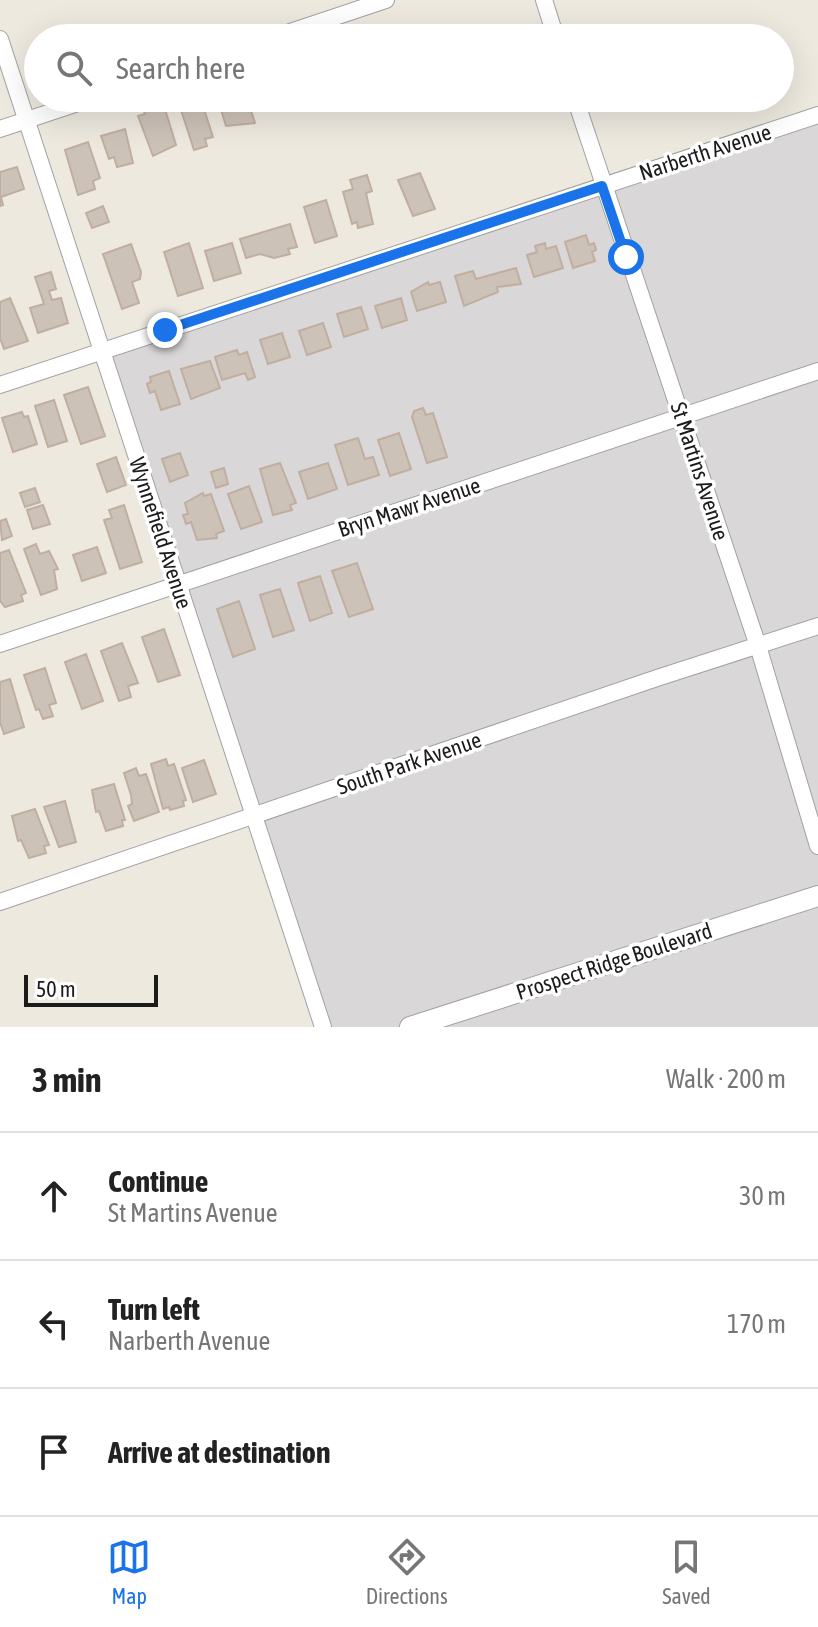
<!DOCTYPE html>
<html lang="en">
<head>
<meta charset="utf-8">
<style>
	body { margin:0; font-family:"Asap Condensed",sans-serif; background:#f6f6f6; color:#222 }
	.scale { position:absolute; left:24px; bottom:20px; width:134px; box-sizing:border-box; padding-left:8px; border:4px solid #1b1b1b; border-top:0; font-size:22px; line-height:28px; white-space:nowrap; color:#1b1b1b; -webkit-text-stroke:6px #fff; paint-order:stroke }
	.stop { position:absolute; width:24px; height:24px; margin:-18px; border:6px solid #1a73e8; border-radius:50%; background:#fff }
	.stop.end { background:#1a73e8; border-color:#fff; box-shadow:0 2px 8px #0008 }
	.list { margin:0; padding:0; list-style:none }
	h2 { display:flex; justify-content:space-between; align-items:center; height:104px; margin:0; padding:0 32px; font-size:34px }
	h2 small { font-size:26px; font-weight:400; color:#767676 }
	.list li { display:grid; grid-template-columns:52px 1fr auto; gap:24px; align-items:center; box-sizing:border-box; height:128px; padding:0 32px; border-top:2px solid #e0e0e0 }
	.list b { display:block; font-size:30px; white-space:nowrap }
	.list p { margin:0; font-size:26px; white-space:nowrap; color:#767676 }
	.list em { font-size:26px; font-style:normal; color:#767676 }
	.icon { flex:none; width:44px; height:44px; fill:none; stroke:currentColor; stroke-width:2; stroke-linecap:round; stroke-linejoin:round }
	.map { position:relative; flex:none; width:818px; height:1027px; overflow:hidden }
	.search { position:absolute; background:#fff; box-shadow:0 8px 32px #0002; left:24px; right:24px; top:24px; height:88px; display:flex; align-items:center; gap:20px; box-sizing:border-box; padding:0 28px; border-radius:44px; color:#767676; font-size:30px }
	.sheet { height:488px; background:#fff }
	nav { display:flex; justify-content:space-around; align-items:center; box-sizing:border-box; height:112px; border-top:2px solid #e0e0e0; background:#fff; font-size:22px; color:#767676 }
	nav a { display:grid; justify-items:center; gap:4px }
	nav .on { color:#1a73e8 }
	.map>svg:first-child { display:block }
</style>
</head>
<body>
<div class="map">
<svg width="818" height="1027" viewBox="0 0 818 1027">
	<rect width="100%" height="100%" fill="#ede9df"/>
	<polygon fill="#d9d7d7" points="818,115 818,1027 323,1027 103,351"/>
	<g fill="#cdc2b8" stroke="#c0afa0" stroke-width="2">
		<polygon points="223,98 247,98 255,123 226,126 218,100"/>
		<polygon points="202,103 213,137 205,139 207,146 194,150 181,110"/>
		<polygon points="160,104 164,106 176,145 153,156 138,116 145,114 143,109"/>
		<polygon points="125,129 133,163 117,167 114,157 109,159 101,136"/>
		<polygon points="88,142 100,178 93,181 95,189 78,195 65,150"/>
		<polygon points="17,167 24,189 1,197 3,205 0,206 0,172"/>
		<polygon points="420,173 435,209 413,216 398,180"/>
		<polygon points="367,175 372,191 366,193 373,224 358,228 357,222 352,224 343,192 353,189 350,180"/>
		<polygon points="326,200 337,236 315,243 304,207"/>
		<polygon points="103,206 109,222 92,228 86,213"/>
		<polygon points="290,224 297,247 288,249 290,254 274,258 260,254 246,258 240,239"/>
		<polygon points="586,235 589,245 594,243 596,250 592,252 595,261 573,268 565,242"/>
		<polygon points="189,243 203,288 178,296 164,252"/>
		<polygon points="232,243 241,273 214,281 205,251"/>
		<polygon points="545,243 546,249 556,246 563,268 534,277 527,255 537,252 535,246"/>
		<polygon points="131,244 141,272 140,279 132,282 139,303 122,309 103,254"/>
		<polygon points="516,268 521,284 497,287 498,292 464,306 455,276 473,271 476,279"/>
		<polygon points="51,272 56,289 49,291 52,300 61,298 68,323 38,333 30,308 44,304 35,277"/>
		<polygon points="428,282 429,285 440,282 446,302 417,311 411,292"/>
		<polygon points="10,298 28,341 4,349 0,338 0,302"/>
		<polygon points="401,298 407,320 382,328 375,306"/>
		<polygon points="361,307 368,329 344,337 337,314"/>
		<polygon points="323,323 331,347 307,355 299,331"/>
		<polygon points="282,333 290,357 268,364 260,340"/>
		<polygon points="237,350 239,355 247,352 255,377 248,380 245,373 222,380 215,357"/>
		<polygon points="210,361 220,388 191,399 181,369"/>
		<polygon points="169,371 180,404 161,410 155,391 150,393 147,384 151,382 150,377"/>
		<polygon points="88,387 105,436 81,444 64,395"/>
		<polygon points="54,400 67,441 48,447 35,406"/>
		<polygon points="423,408 426,415 433,413 447,457 427,463 412,417 414,411"/>
		<polygon points="22,412 24,417 28,416 37,444 13,452 2,418"/>
		<polygon points="399,433 411,469 390,476 378,440"/>
		<polygon points="358,438 365,459 373,457 379,475 348,485 335,445"/>
		<polygon points="180,453 188,475 170,482 162,459"/>
		<polygon points="116,457 126,485 107,492 97,464"/>
		<polygon points="280,463 296,503 290,505 292,510 273,515 260,469"/>
		<polygon points="328,463 337,489 308,499 299,472"/>
		<polygon points="224,468 228,484 216,488 211,472"/>
		<polygon points="249,486 262,522 241,529 228,494"/>
		<polygon points="35,488 40,502 25,507 20,493"/>
		<polygon points="203,493 204,496 211,494 224,531 216,534 217,538 197,540 191,522 186,524 183,515 188,514 185,503"/>
		<polygon points="43,505 50,524 33,529 27,510"/>
		<polygon points="124,505 142,562 120,569 104,520 112,518 109,510"/>
		<polygon points="6,519 12,536 2,540 0,521"/>
		<polygon points="36,544 40,554 49,551 58,569 54,570 57,589 41,595 24,549"/>
		<polygon points="97,547 106,573 82,581 73,555"/>
		<polygon points="9,550 26,593 21,595 23,601 5,607 0,601 0,553"/>
		<polygon points="357,563 373,609 349,617 332,571"/>
		<polygon points="320,576 332,613 310,621 298,583"/>
		<polygon points="280,589 294,630 273,637 260,595"/>
		<polygon points="239,601 255,649 233,657 217,609"/>
		<polygon points="164,629 180,675 158,682 142,637"/>
		<polygon points="122,643 138,683 128,686 131,697 119,701 101,651"/>
		<polygon points="86,654 103,701 82,709 65,662"/>
		<polygon points="45,668 56,703 49,705 53,716 43,719 39,709 36,710 24,675"/>
		<polygon points="10,679 24,727 4,734 0,722 0,682"/>
		<polygon points="166,759 168,766 174,764 186,800 183,801 184,806 170,810 169,807 163,809 151,764"/>
		<polygon points="204,760 216,794 193,802 182,768"/>
		<polygon points="136,768 139,776 146,774 159,812 134,821 128,806 132,804 131,795 124,773"/>
		<polygon points="114,784 125,820 122,820 123,826 106,831 99,811 96,812 92,790"/>
		<polygon points="65,801 76,842 59,847 44,807"/>
		<polygon points="35,809 49,845 44,846 46,853 29,858 21,840 18,841 12,816"/>
	</g>
	<g fill="none" stroke-linecap="round" stroke-linejoin="round">
		<defs>
			<g id="minor">
				<polyline points="544,0 556,38"/>
				<polyline points="272,38 386,0"/>
				<polyline points="0,39 323,1027"/>
				<polyline points="575,98 758,646 818,846"/>
				<polyline points="0,129 93,98"/>
				<polyline points="0,385 818,115"/>
				<polyline points="0,644 818,371"/>
				<polyline points="0,902 657,678 818,626"/>
			</g>
			<polyline id="tertiary" points="410,1027 818,896"/>
		</defs>
		<use href="#minor" stroke="#a2a2a2" stroke-width="18"/>
		<use href="#tertiary" stroke="#a2a2a2" stroke-width="22"/>
		<use href="#minor" stroke="#fff" stroke-width="16"/>
		<use href="#tertiary" stroke="#fff" stroke-width="20"/>
	</g>
	<g fill="none" stroke-linecap="round" stroke-linejoin="round">
		<polyline stroke="#1a73e8" stroke-width="10" points="165,330 602,186 626,257"/>
	</g>
	<g text-anchor="middle" dominant-baseline="central" stroke-width="7" stroke-linejoin="round" paint-order="stroke">
		<g font-size="22" fill="#1b1b1b" stroke="#fff">
			<text transform="translate(705 152) rotate(-18)">Narberth Avenue</text>
			<text transform="translate(700 471) rotate(72)">St Martins Avenue</text>
			<text transform="translate(409 507) rotate(-18)">Bryn Mawr Avenue</text>
			<text transform="translate(161 533) rotate(72)">Wynnefield Avenue</text>
			<text transform="translate(409 763) rotate(-19)">South Park Avenue</text>
			<text transform="translate(614 961) rotate(-18)">Prospect Ridge Boulevard</text>
		</g>
	</g>
</svg>
<div class="scale">50 m</div>
<div class="stop" style="left:626px;top:257px"></div>
<div class="stop end" style="left:165px;top:330px"></div>
<div class="search"><svg class="icon" aria-label="search" viewBox="0 0 24 24"><circle cx="10" cy="10" r="6"/><path d="M15 15l6 6"/></svg>Search here</div>
</div>
<section class="sheet">
<h2>3 min<small>Walk · 200 m</small></h2>
<ul class="list">
<li><svg class="icon" aria-label="ahead" viewBox="0 0 24 24"><path d="M12 20V5M6 11l6-6 6 6"/></svg><div><b>Continue</b><p>St Martins Avenue</p></div><em>30 m</em></li>
<li><svg class="icon" aria-label="left" viewBox="0 0 24 24"><path d="M17 20v-9H6M10 6l-5 5 5 5"/></svg><div><b>Turn left</b><p>Narberth Avenue</p></div><em>170 m</em></li>
<li><svg class="icon" aria-label="arrive" viewBox="0 0 24 24"><path d="M6 21V4h12l-3 4 3 4H6"/></svg><div><b>Arrive at destination</b></div></li>
</ul>
</section>
<nav>
<a class="on"><svg class="icon" aria-label="map" viewBox="0 0 24 24"><path d="M3 6l6-2 6 2 6-2v14l-6 2-6-2-6 2zM9 4v14M15 6v14"/></svg>Map</a>
<a><svg class="icon" aria-label="directions" viewBox="0 0 24 24"><path d="M12 3l9 9-9 9-9-9zM9 14v-3h6M13 9l2 2-2 2"/></svg>Directions</a>
<a><svg class="icon" aria-label="saved" viewBox="0 0 24 24"><path d="M7 4h10v16l-5-4-5 4z"/></svg>Saved</a>
</nav>
</body>
</html>
